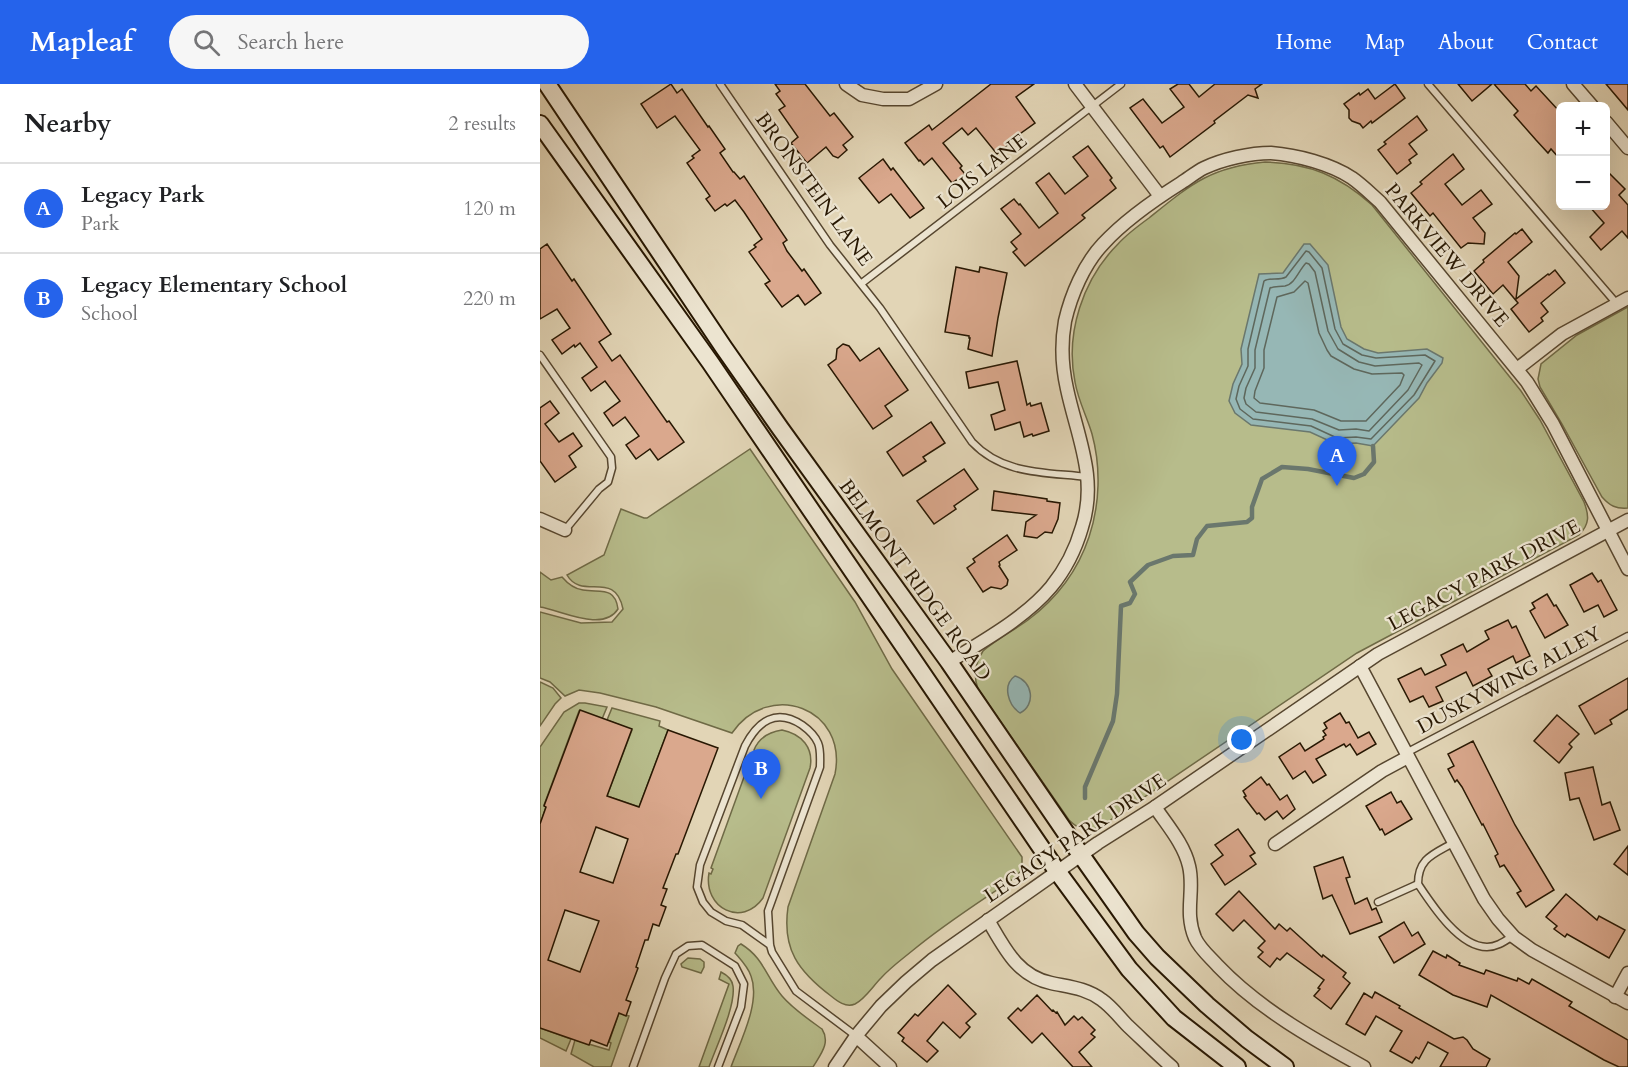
<!DOCTYPE html>
<html lang="en">
<head>
<meta charset="utf-8">
<style>
	body { margin:0; font-family:Cardo,serif; background:#f6f6f6; color:#202124 }
	.controls { position:absolute; right:18px; top:18px; display:grid; overflow:hidden; border-radius:9px; box-shadow:0 6px 24px #0002 }
	.controls button { width:54px; height:54px; display:grid; place-items:center; padding:0; border:0; border-bottom:2px solid #e0e0e0; background:#fff; color:#202124; font:30px sans-serif }
	.you { position:absolute; left:702px; top:656px; width:21px; height:21px; margin:-15px; border:4px solid #fff; border-radius:50%; background:#1a73e8; box-shadow:0 0 0 9px #1a73e833 }
	.badge { display:grid; place-items:center; width:39px; height:39px; border-radius:50%; background:#2563eb; color:#fff; font-size:20px; font-weight:700 }
	.pin { position:absolute; translate:-50% -50px; filter:drop-shadow(0 2px 3px #0008) }
	.pin::after { content:''; position:absolute; top:32px; width:21px; height:18px; background:inherit; clip-path:polygon(0 0,100% 0,50% 100%) }
	.list { margin:0; padding:0; list-style:none }
	h2 { display:flex; justify-content:space-between; align-items:center; height:78px; margin:0; padding:0 24px; font-size:26px }
	h2 small { font-size:20px; font-weight:400; color:#757577 }
	.list li { display:grid; grid-template-columns:39px 1fr auto; gap:18px; align-items:center; box-sizing:border-box; height:90px; padding:0 24px; border-top:2px solid #e0e0e0 }
	.list b { display:block; font-size:22px; white-space:nowrap }
	.list p { margin:0; font-size:20px; white-space:nowrap; color:#757577 }
	.list em { font-size:20px; font-style:normal; color:#757577 }
	.icon { flex:none; width:33px; height:33px; fill:none; stroke:currentColor; stroke-width:2; stroke-linecap:round; stroke-linejoin:round }
	.map { position:relative; flex:none; width:1088px; height:983px; overflow:hidden }
	header { display:flex; align-items:center; gap:36px; box-sizing:border-box; height:84px; padding:0 30px; background:#2563eb; color:#fff }
	header strong { font-size:28px }
	nav { display:flex; gap:33px; margin-inline-start:auto; font-size:21px }
	.search { width:420px; height:54px; background:#f6f6f6; display:flex; align-items:center; gap:15px; box-sizing:border-box; padding:0 21px; border-radius:33px; color:#757577; font-size:22px }
	main { display:flex }
	aside { flex:1; background:#fff }
	.map>svg:first-child { display:block }
</style>
</head>
<body>
<header>
<strong>Mapleaf</strong>
<div class="search"><svg class="icon" aria-label="search" viewBox="0 0 24 24"><circle cx="10" cy="10" r="6"/><path d="M15 15l6 6"/></svg>Search here</div>
<nav><a>Home</a><a>Map</a><a>About</a><a>Contact</a></nav>
</header>
<main>
<aside>
<h2>Nearby<small>2 results</small></h2>
<ul class="list">
<li><span class="badge">A</span><div><b>Legacy Park</b><p>Park</p></div><em>120 m</em></li>
<li><span class="badge">B</span><div><b>Legacy Elementary School</b><p>School</p></div><em>220 m</em></li>
</ul>
</aside>
<div class="map">
<svg width="1088" height="983" viewBox="0 0 1088 983">
	<rect width="100%" height="100%" fill="#e2d5b6"/>
	<filter id="stains"><feTurbulence type="fractalNoise" baseFrequency=".00333" numOctaves="4"/><feColorMatrix values="0 0 0 0 .2 0 0 0 0 .09 0 0 0 0 .02 0 0 0 .5 -.17"/></filter>
	<radialGradient id="worn" r=".72"><stop offset=".6" stop-color="#630" stop-opacity="0"/><stop offset="1" stop-color="#630" stop-opacity=".3"/></radialGradient>
	<g fill="#b7bc8b" stroke="#6f6a46" stroke-width="1.5">
		<path d="M 725,78 C 769,79 800,92 832,121 L 981,307 L 1000,336 L 1044,418 C 1049,431 1050,440 1039,451 L 817,569 L 560,743 C 547,748 539,746 529,736 L 438,605 C 433,591 435,580 443,567 C 457,555 473,547 488,536 C 516,515 538,486 549,453 C 560,420 561,383 552,350 C 547,333 538,316 535,298 C 525,249 543,195 578,160 C 587,150 598,142 609,134 C 650,101 670,83 725,78 Z"/>
		<path d="M 1088,223 L 1088,424 C 1076,425 1070,422 1062,413 L 1022,340 L 1000,303 L 998,295 L 1001,280 L 1037,251 Z"/>
		<path d="M 210,365 L 315,518 L 352,585 L 482,773 L 482,785 L 476,793 C 441,817 404,840 372,867 C 361,876 350,884 341,894 C 333,902 325,915 315,920 C 306,924 297,917 291,912 C 258,887 242,865 248,823 L 295,690 C 308,624 229,595 192,649 L 116,623 L 60,609 L 39,606 L 25,612 L 10,598 L 0,594 L 0,528 L 41,539 L 72,538 L 83,525 C 75,485 42,517 27,491 L 64,471 L 81,425 L 104,434 L 107,434 Z"/>
		<path d="M 0,488 L 11,496 L 22,493 C 28,500 34,505 43,506 C 60,509 75,502 78,525 C 63,549 21,526 0,523 Z"/>
		<polygon points="0,598 13,604 21,614 15,620 0,642"/>
		<polygon points="39,619 45,619 67,623 62,635 39,627 4,721 6,723 0,740 0,663 24,628"/>
		<polygon points="72,624 120,637 119,642 128,646 99,723 67,712 92,646 67,636"/>
		<path d="M 242,646 C 262,650 274,664 270,684 L 223,814 C 202,844 163,824 169,789 L 171,790 L 173,785 L 171,784 L 212,671 L 214,671 L 215,667 L 214,666 C 219,653 229,648 242,646 Z"/>
		<path d="M 201,860 C 224,874 226,893 242,912 C 253,925 268,935 282,945 C 291,959 280,971 273,983 L 191,983 C 200,958 221,918 211,892 C 208,883 201,876 195,869 L 198,862 Z"/>
		<polygon points="148,874 160,875 164,878 164,883 161,889 142,883 141,880"/>
		<path d="M 181,888 C 187,891 192,895 193,902 C 196,922 176,963 169,983 L 159,983 L 189,900 L 179,895 Z"/>
		<polygon points="79,929 89,932 71,983 54,983 31,970 35,956 69,966 71,959 69,958"/>
		<polygon points="0,944 31,955 26,967 0,954"/>
	</g>
	<g fill="#96b7b5" stroke="#6a776d" stroke-width="1.5">
		<polygon points="764,160 770,160 788,181 801,243 807,255 824,265 838,269 887,265 903,274 902,279 887,299 879,314 833,362 816,359 796,360 770,348 711,341 695,329 689,317 693,300 702,280 701,265 719,190 743,189"/>
		<path d="M 475,592 C 493,597 496,621 480,629 C 468,621 462,601 475,592 Z"/>
	</g>
	<g fill="none" stroke-linecap="round" stroke-linejoin="round">
		<g stroke="#5e675c" stroke-width="1.5">
			<path d="M 766,167 L 769,168 L 782,184 L 795,245 L 803,260 L 822,271 L 836,274 L 885,271 L 895,277 L 874,311 L 831,355 L 816,353 L 797,354 L 771,342 L 713,335 L 700,325 L 696,315 L 699,302 L 708,282 L 708,265 L 724,197 C 730,193 739,197 746,193 Z"/>
			<path d="M 766,179 L 769,180 L 775,188 L 788,247 L 798,265 L 819,278 L 835,282 L 879,279 L 882,281 L 868,306 L 829,347 L 816,345 L 799,346 L 772,335 L 716,328 L 706,320 L 704,314 L 706,304 L 715,284 L 715,266 L 730,204 C 735,202 739,203 745,202 C 755,200 759,186 766,179 Z"/>
			<polygon points="765,197 768,199 779,249 787,266 791,272 814,285 832,290 862,289 864,291 860,301 826,337 801,337 774,326 720,319 714,314 715,307 724,284 724,266 737,213 754,208"/>
		</g>
		<polyline stroke="#6a776d" stroke-width="4.5" points="545,714 545,703 573,637 577,610 581,522 590,519 595,510 590,498 608,481 633,472 653,471 657,455 667,442 707,438 712,434 712,423 722,395 742,383 768,385 814,394 824,390 834,378 833,362"/>
	</g>
	<g fill="#daa88d" stroke="#271702" stroke-width="1.5" fill-rule="evenodd">
		<polygon points="131,0 137,9 142,5 168,43 169,42 185,65 180,69 193,88 194,88 200,95 204,92 247,156 243,159 247,167 262,187 264,185 281,209 265,221 258,211 242,223 225,200 230,197 209,168 216,163 214,161 222,155 204,128 195,116 187,122 185,120 175,127 166,115 170,112 147,79 154,74 152,72 160,66 135,32 117,44 101,20"/>
		<polygon points="235,0 265,0 290,32 294,29 313,53 303,61 307,66 298,74 293,72 286,63 267,79 251,59 258,53 239,26 245,22 236,10 240,7"/>
		<polygon points="451,0 494,0 476,13 495,39 470,57 471,58 457,70 436,44 428,51 422,44 403,59 422,82 420,84 425,90 412,99 392,74 384,81 380,76 379,77 365,59 389,41 392,46"/>
		<polygon points="638,0 649,0 659,13 675,0 722,0 715,5 718,14 708,11 674,37 675,39 630,73 623,62 620,64 590,24 603,15 622,39 644,23 630,5"/>
		<polygon points="855,0 865,14 832,39 831,37 823,44 820,40 812,37 809,34 809,26 804,20 819,9 820,11 828,5 835,15"/>
		<polygon points="918,0 952,0 932,17"/>
		<polygon points="954,0 985,0 991,7 996,2 1020,28 1020,75 1011,65 1008,69 996,56 974,31 978,27"/>
		<polygon points="1066,0 1088,0 1088,26"/>
		<polygon points="877,32 887,46 869,60 877,70 869,76 871,79 857,90 838,66 846,60 844,58"/>
		<polygon points="548,62 572,94 570,96 576,104 542,131 545,134 485,182 473,168 477,165 471,158 481,150 461,125 474,115 479,121 480,120 499,144 518,129 496,99 509,89 525,110 548,92 533,73"/>
		<polygon points="913,70 924,85 905,100 922,121 941,106 952,120 933,134 945,149 944,160 928,159 921,164 893,129 890,132 871,109 882,100 880,98"/>
		<polygon points="343,75 351,86 353,84 384,124 370,134 351,110 339,119 319,94"/>
		<polygon points="1065,85 1085,105 1079,111 1088,121 1088,154 1082,147 1061,166 1050,153 1064,139 1049,122 1065,122"/>
		<polygon points="982,145 992,158 968,178 979,192 976,215 1008,190 1009,191 1015,186 1025,199 1001,219 1008,228 1001,234 1003,237 989,248 971,225 978,219 963,201 953,210 934,187 944,178 943,176 975,149 976,150"/>
		<polygon points="7,160 32,197 34,195 71,250 59,258 72,277 80,271 127,338 129,337 144,358 118,376 110,365 96,375 86,361 99,352 85,333 73,342 64,329 80,317 65,297 51,307 42,294 57,283 40,259 35,263 34,261 22,270 12,256 30,244 17,225 0,235 0,165"/>
		<polygon points="416,183 439,188 440,183 467,189 458,234 452,272 428,265 430,254 429,254 429,252 405,248"/>
		<polygon points="303,260 309,262 320,277 339,264 368,306 345,322 352,332 333,345 288,281 296,275 297,265"/>
		<polygon points="477,277 487,321 490,319 491,322 501,319 509,347 493,352 492,350 484,353 480,338 455,346 451,331 465,326 458,298 429,304 426,288"/>
		<polygon points="10,317 19,329 5,340 19,358 33,349 42,362 29,372 36,383 15,398 0,377 0,324"/>
		<polygon points="391,338 405,359 383,373 386,377 363,392 347,368"/>
		<polygon points="424,385 438,405 414,422 416,425 394,440 377,417"/>
		<polygon points="454,407 507,415 507,417 520,419 518,435 512,449 505,448 497,454 484,452 486,438 496,431 452,426"/>
		<polygon points="467,451 477,466 459,478 460,481 459,482 468,496 467,501 461,505 451,503 443,508 427,484 435,478 433,475"/>
		<polygon points="1052,489 1058,498 1061,496 1077,526 1064,533 1058,521 1044,528 1030,501"/>
		<polygon points="1007,510 1014,522 1016,521 1028,541 1005,554 990,527 995,524 992,519"/>
		<polygon points="968,536 972,544 976,542 990,572 976,579 973,572 948,585 952,592 933,602 926,588 896,603 903,617 889,623 883,612 870,618 858,595 881,584 885,591 906,581 901,571 923,560 927,568 949,555 945,547"/>
		<polygon points="1088,594 1088,625 1070,636 1072,640 1055,650 1039,622"/>
		<path d="M 40,626 L 92,645 L 67,712 L 99,723 L 128,646 L 178,664 L 138,770 L 136,770 L 123,804 L 127,805 L 121,821 L 126,823 L 119,842 L 113,840 L 108,856 L 105,856 L 96,883 L 98,884 L 86,916 L 91,918 L 86,932 L 79,929 L 67,962 L 51,956 L 49,961 L 0,944 L 0,740 L 6,723 L 4,722 ZM 56,743 L 88,755 L 73,799 L 40,788 ZM 25,826 L 59,837 L 40,888 L 8,876 Z"/>
		<polygon points="800,629 806,639 809,638 818,654 829,648 836,660 817,671 810,660 806,663 804,660 776,675 786,691 773,699 765,687 753,695 739,673 760,659 765,667 784,655 783,653 786,651 783,647 787,644 784,639"/>
		<polygon points="1017,631 1039,650 1029,660 1032,663 1019,679 994,657"/>
		<polygon points="933,657 975,741 1014,806 986,823 977,809 981,807 964,781 960,783 955,772 958,770 943,740 942,741 922,703 917,696 915,698 908,685 914,682 908,670"/>
		<polygon points="1053,683 1062,721 1070,718 1080,746 1054,756 1039,714 1030,716 1025,689"/>
		<polygon points="721,693 727,701 729,700 740,716 747,711 755,725 743,735 737,727 725,736 719,729 717,730 704,713 706,712 703,707"/>
		<polygon points="851,708 857,719 861,717 872,735 845,751 842,745 840,746 826,722"/>
		<polygon points="698,745 715,769 710,772 716,780 685,801 671,780 683,771 675,761"/>
		<polygon points="1088,762 1088,791 1074,780"/>
		<polygon points="803,773 810,793 806,794 815,820 827,814 832,826 836,824 842,838 810,850 792,811 783,815 774,783"/>
		<polygon points="699,807 735,845 739,840 747,847 750,844 782,873 783,871 806,889 803,893 810,899 791,925 774,912 780,905 778,904 784,896 747,869 740,876 737,874 730,883 718,873 723,868 718,864 725,857 704,836 693,847 676,830"/>
		<polygon points="1026,810 1057,836 1059,832 1085,846 1069,874 1027,850 1025,853 1014,845 1017,842 1006,833"/>
		<polygon points="864,838 872,852 878,848 885,860 854,879 839,853"/>
		<polygon points="893,867 906,874 907,871 920,879 919,881 944,890 946,886 977,897 978,894 989,900 992,895 1032,918 1029,922 1088,956 1088,983 1079,983 1064,976 951,911 947,923 913,911 879,891"/>
		<polygon points="408,901 436,930 426,939 430,943 420,954 403,938 387,957 398,967 387,978 362,957 364,954 358,949 375,930 378,932"/>
		<polygon points="835,908 860,922 859,924 914,955 923,953 927,956 933,965 950,975 946,983 900,983 908,969 888,958 879,975 876,973 872,979 850,967 862,947 836,932 825,951 806,940 824,909 832,914"/>
		<polygon points="497,911 512,927 513,926 516,929 517,928 525,941 534,932 538,936 542,933 555,946 551,950 555,953 539,968 552,983 533,983 502,949 492,959 468,934 478,924 481,927"/>
	</g>
	<g fill="none" stroke-linecap="round" stroke-linejoin="round">
		<defs>
			<g id="lane">
				<path d="M 180,0 L 290,161 L 340,224 L 432,358 C 463,391 505,388 547,393"/>
				<polyline points="888,0 1077,220"/>
				<polyline points="322,199 581,0"/>
				<polyline points="0,271 71,373 72,384 68,398 59,405 25,446"/>
				<polyline points="866,669 1088,552"/>
				<path d="M 913,759 C 894,770 878,774 878,800 C 892,821 919,863 947,863 C 957,863 965,857 973,852"/>
				<polyline points="838,818 878,800"/>
				<path d="M 230,861 L 202,841 L 186,837 L 171,828 L 163,818 L 157,803 L 160,781 L 205,662 C 218,637 236,624 262,641 C 269,646 275,652 278,659 C 281,666 280,676 280,683 L 228,827 L 230,861 L 232,868 L 256,907 L 316,952"/>
				<polyline points="93,983 125,894 136,870 148,862 162,861 195,882 204,900 201,923 178,983"/>
			</g>
			<g id="street">
				<polyline points="306,0 322,11 343,15 369,15 396,0"/>
				<polyline points="535,0 620,112"/>
				<polyline points="1033,0 1052,22"/>
				<polyline points="1066,38 1088,64"/>
				<polyline points="977,285 1022,250 1088,214"/>
				<polyline points="0,435 25,446"/>
				<path d="M 409,578 C 443,557 485,534 511,503 C 525,486 536,464 542,443 C 558,394 537,352 527,305 C 522,283 521,259 525,237 C 531,211 544,180 563,160 C 585,136 614,116 641,99 C 649,94 656,88 664,84 C 683,75 710,69 731,69 C 757,71 791,80 812,94 C 822,101 831,110 840,118 L 987,298 L 1013,340 L 1088,485"/>
				<polyline points="820,582 944,815 958,835 974,853 992,866 1088,919"/>
				<path d="M 615,723 C 627,741 644,760 649,782 C 655,806 644,828 655,854 C 660,865 670,873 678,882 C 719,925 773,955 824,983"/>
				<polyline points="735,760 842,687 868,673"/>
				<path d="M 448,836 C 464,863 477,892 511,899 C 529,903 546,904 562,916 C 572,923 580,934 588,942 C 603,956 617,970 632,983"/>
				<polyline points="1075,913 1088,889"/>
				<polyline points="316,952 350,983"/>
				<polyline points="295,983 316,952 341,922 366,898 392,876 558,759 615,723 838,570 1088,436"/>
			</g>
			<g id="secondary">
				<polyline points="7,0 184,264 240,344 409,578 541,771 596,849 617,873 667,921 707,955 745,983"/>
				<polyline points="0,40 170,278 517,787 589,885 634,934 697,983"/>
			</g>
		</defs>
		<use href="#lane" stroke="#56462f" stroke-width="9"/>
		<use href="#street" stroke="#56462f" stroke-width="15"/>
		<use href="#secondary" stroke="#271702" stroke-width="20"/>
		<use href="#lane" stroke="#ece4d0" stroke-width="6"/>
		<use href="#street" stroke="#ece4d0" stroke-width="12"/>
		<use href="#secondary" stroke="#ece4d0" stroke-width="16"/>
	</g>
	<g text-anchor="middle" dominant-baseline="central" stroke-width="4.5" stroke-linejoin="round" paint-order="stroke">
		<g font-size="20" fill="#271702" stroke="#ece4d0">
			<text transform="translate(442 87) rotate(-38)">LOIS LANE</text>
			<text transform="translate(274 105) rotate(54)">BRONSTEIN LANE</text>
			<text transform="translate(907 171) rotate(50)">PARKVIEW DRIVE</text>
			<text transform="translate(944 491) rotate(-28)">LEGACY PARK DRIVE</text>
			<text transform="translate(375 496) rotate(54)">BELMONT RIDGE ROAD</text>
			<text transform="translate(969 596) rotate(-28)">DUSKYWING ALLEY</text>
			<text transform="translate(535 754) rotate(-34)">LEGACY PARK DRIVE</text>
		</g>
	</g>
	<rect width="100%" height="100%" filter="url(#stains)"/>
	<rect width="100%" height="100%" fill="url(#worn)"/>
</svg>
<div class="controls">
<button>+</button>
<button>−</button>
</div>
<div class="you"></div>
<div class="pin badge" style="left:797px;top:402px">A</div>
<div class="pin badge" style="left:221px;top:715px">B</div>
</div>
</main>
</body>
</html>
